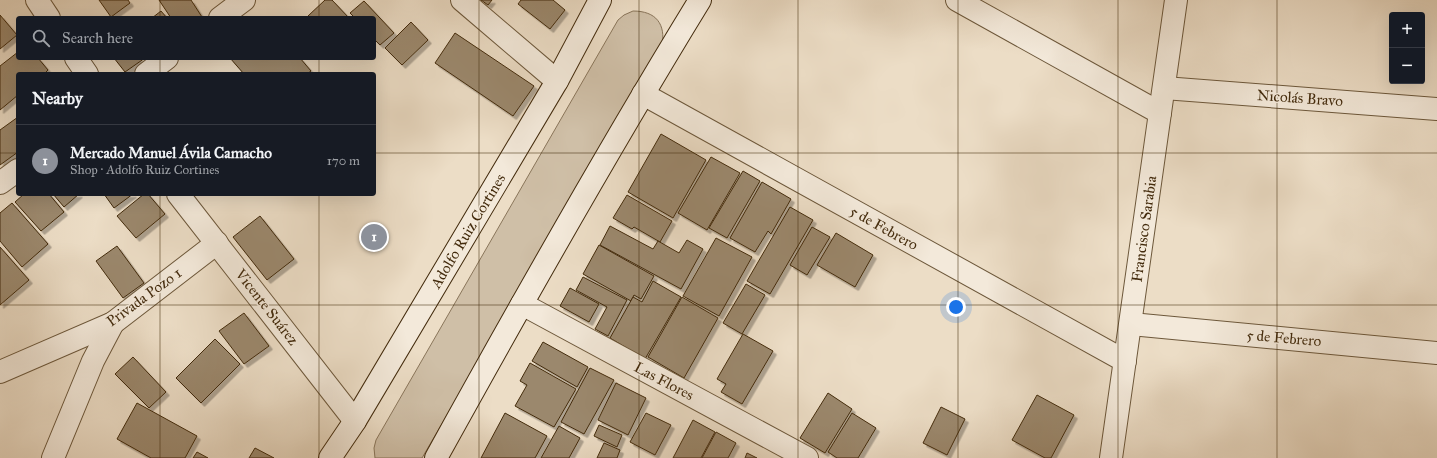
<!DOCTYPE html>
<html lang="en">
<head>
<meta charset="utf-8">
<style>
	body { margin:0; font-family:"IM FELL Great Primer",serif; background:#20242c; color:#f1f3f6 }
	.controls { position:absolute; right:12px; top:12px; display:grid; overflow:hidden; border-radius:4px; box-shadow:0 4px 16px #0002 }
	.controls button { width:36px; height:36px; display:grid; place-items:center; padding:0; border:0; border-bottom:1px solid #363941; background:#171b24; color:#f1f3f6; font:20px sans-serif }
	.you { position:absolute; left:956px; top:307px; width:14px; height:14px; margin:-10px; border:3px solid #fff; border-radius:50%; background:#1a73e8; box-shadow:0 0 0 6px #1a73e833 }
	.badge { display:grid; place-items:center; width:26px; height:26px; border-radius:50%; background:#8c9099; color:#fff; font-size:13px; font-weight:700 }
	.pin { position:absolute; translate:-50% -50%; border:2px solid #fff; box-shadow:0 1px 4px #0006 }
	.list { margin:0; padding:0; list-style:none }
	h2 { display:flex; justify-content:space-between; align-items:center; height:52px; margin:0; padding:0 16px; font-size:17px }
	h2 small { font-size:13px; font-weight:400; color:#9ea1a6 }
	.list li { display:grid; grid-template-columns:26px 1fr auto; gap:12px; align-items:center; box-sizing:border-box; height:72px; padding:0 16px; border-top:1px solid #363941 }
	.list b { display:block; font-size:15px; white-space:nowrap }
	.list p { margin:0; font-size:13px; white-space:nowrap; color:#9ea1a6 }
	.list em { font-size:13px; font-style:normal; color:#9ea1a6 }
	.icon { flex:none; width:22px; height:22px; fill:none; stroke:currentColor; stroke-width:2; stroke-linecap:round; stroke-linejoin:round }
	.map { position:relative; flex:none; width:1437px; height:458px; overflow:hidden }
	.search { position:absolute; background:#171b24; box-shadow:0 4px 16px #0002; left:16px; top:16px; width:360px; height:44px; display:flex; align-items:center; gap:10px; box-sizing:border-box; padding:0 14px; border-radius:4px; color:#9ea1a6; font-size:15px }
	.panel { position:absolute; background:#171b24; box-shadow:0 4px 16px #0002; left:16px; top:72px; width:360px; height:124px; border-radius:4px }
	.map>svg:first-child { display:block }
</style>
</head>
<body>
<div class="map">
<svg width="1437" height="458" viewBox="0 0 1437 458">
	<defs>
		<filter id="shadow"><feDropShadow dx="3.5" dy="3.5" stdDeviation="0" flood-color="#0004"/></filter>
	</defs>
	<rect width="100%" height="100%" fill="#ecddc6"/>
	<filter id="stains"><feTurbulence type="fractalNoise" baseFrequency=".005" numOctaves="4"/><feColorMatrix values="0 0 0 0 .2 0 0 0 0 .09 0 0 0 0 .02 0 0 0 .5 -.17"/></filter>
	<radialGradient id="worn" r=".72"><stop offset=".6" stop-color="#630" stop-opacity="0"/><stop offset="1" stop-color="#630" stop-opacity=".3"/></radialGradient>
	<path fill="#cfbfa7" stroke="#89755a" d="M 633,11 C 656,11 666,24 662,46 L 422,458 L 375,458 L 374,448 L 376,440 L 618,20 L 624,15 Z"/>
	<g fill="#9b886d" stroke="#432b0d" filter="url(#shadow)">
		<polygon points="99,0 128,0 130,3 111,17"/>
		<polygon points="159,0 191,0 202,17 171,18"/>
		<polygon points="325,0 332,0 349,18 309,18 308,16"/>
		<polygon points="481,0 492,0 488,5"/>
		<polygon points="521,0 553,0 565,10 550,29 518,4"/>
		<polygon points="364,1 394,33 380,45 374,39 374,18 355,18 350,13"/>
		<polygon points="161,11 167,18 152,18"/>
		<polygon points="0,15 17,35 0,49"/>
		<polygon points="411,22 428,40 402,65 385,48"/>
		<polygon points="455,33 534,86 513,116 435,63"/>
		<polygon points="18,52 18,58 38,58 48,70 44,74 18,74 18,95 0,110 0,66"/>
		<polygon points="114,58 145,58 125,72"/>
		<polygon points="230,58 300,58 311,71 307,74 244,74"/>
		<polygon points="18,117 18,152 0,165 0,130"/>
		<polygon points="661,134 706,160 673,218 628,192"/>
		<polygon points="711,157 740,173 707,230 678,213"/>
		<polygon points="743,171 760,181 727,238 709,228"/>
		<polygon points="762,182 791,199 771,234 768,231 755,252 730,238"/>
		<polygon points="24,194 49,194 64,212 41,231 15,202"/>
		<polygon points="53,194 79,194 64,207"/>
		<polygon points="104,194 133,194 114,208"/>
		<polygon points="144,194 148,194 165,214 136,238 117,216"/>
		<polygon points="627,195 672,221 660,242 634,227 632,229 613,218"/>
		<polygon points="12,203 48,244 22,267 0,241 0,213"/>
		<polygon points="790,207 813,220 770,294 747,281"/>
		<polygon points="260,216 294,259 267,280 233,237"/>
		<polygon points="610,226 653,249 658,241 679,253 687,240 703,249 681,289 600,245"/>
		<polygon points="812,227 830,237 807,275 790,265"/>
		<polygon points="836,233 873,255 855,287 817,265"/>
		<polygon points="716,238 752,257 719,316 683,296"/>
		<polygon points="599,245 654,276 641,299 634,295 631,301 583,274"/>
		<polygon points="117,246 144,283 123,298 96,261"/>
		<polygon points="0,247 29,280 0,305"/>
		<polygon points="583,277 627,300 608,336 595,329 607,307 576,290"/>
		<polygon points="653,281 681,297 645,359 610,338 633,297 642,302"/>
		<polygon points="746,284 765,295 742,334 723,323"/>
		<polygon points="570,288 599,304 589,322 560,306"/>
		<polygon points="682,297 718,318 684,378 648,357"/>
		<polygon points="244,313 269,346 244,364 219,331"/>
		<polygon points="743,334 773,351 742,404 721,392 726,384 717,379"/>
		<polygon points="215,339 240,364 201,403 176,378"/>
		<polygon points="543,342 588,367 577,387 532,361"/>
		<polygon points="133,357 166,392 149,408 115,374"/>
		<polygon points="530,363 576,389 554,427 515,406 527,385 520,381"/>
		<polygon points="590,368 614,380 584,434 561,422"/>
		<polygon points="616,383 646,398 628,435 598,420"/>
		<polygon points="828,393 852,409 825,453 800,438"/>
		<polygon points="1037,395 1074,415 1051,458 1045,458 1012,440"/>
		<polygon points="137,403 197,436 185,458 151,458 117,439"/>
		<polygon points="941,407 965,419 947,455 923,443"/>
		<polygon points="505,413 547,436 535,458 481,458"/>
		<polygon points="646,413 671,425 655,455 630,442"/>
		<polygon points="852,413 876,428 858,458 837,458 828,452"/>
		<polygon points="693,420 715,432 701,458 673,458"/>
		<polygon points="599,425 622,435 617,447 594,436"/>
		<polygon points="559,426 580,438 569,458 541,458"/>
		<polygon points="716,432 736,443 728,458 702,458"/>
		<polygon points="604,443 620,450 617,458 597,458"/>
		<polygon points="255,448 274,458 249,458"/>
		<polygon points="197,452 208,458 193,458"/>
		<polygon points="747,453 757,458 745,458"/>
	</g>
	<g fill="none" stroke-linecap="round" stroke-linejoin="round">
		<defs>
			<g id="street">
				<polyline points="37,0 49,18"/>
				<polyline points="462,0 557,81"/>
				<polyline points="957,0 1160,113"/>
				<polyline points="220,18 244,0"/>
				<polyline points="76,58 87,74"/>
				<polyline points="146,74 167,58"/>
				<polyline points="1164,88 1437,109"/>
				<polyline points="643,94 1125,361"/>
				<polyline points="0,183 18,170"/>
				<polyline points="178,194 355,421"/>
				<polyline points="522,304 807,458"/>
				<polyline points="1131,324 1437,353"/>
				<polyline points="0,372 113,323 217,243"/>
				<polyline points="53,458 93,361 113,323"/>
				<polyline points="1111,458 1176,0"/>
			</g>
			<g id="secondary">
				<polyline points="330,458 355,421 557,81 600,0"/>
				<path d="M 436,458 C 521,304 608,150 700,0"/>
			</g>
		</defs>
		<use href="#street" stroke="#6d583b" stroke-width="24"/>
		<use href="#secondary" stroke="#432b0d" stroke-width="24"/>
		<use href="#street" stroke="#f3e9da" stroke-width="22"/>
		<use href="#secondary" stroke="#f3e9da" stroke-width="22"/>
	</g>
	<path fill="none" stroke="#432b0d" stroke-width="1" stroke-opacity="0.55" d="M 160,0 L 160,18M 319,0 L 319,18M 479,0 L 479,458M 639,0 L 639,458M 798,0 L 798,458M 958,0 L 958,458M 1118,0 L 1118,458M 1277,0 L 1277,458M 160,58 L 160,74M 319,58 L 319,74M 0,153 L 18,153M 374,153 L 1437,153M 160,194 L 160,458M 319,194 L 319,458M 0,305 L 1437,305"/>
	<g text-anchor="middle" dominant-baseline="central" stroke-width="3" stroke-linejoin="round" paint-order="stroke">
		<g font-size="15" fill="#432b0d" stroke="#f3e9da">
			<text transform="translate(1300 98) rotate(4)">Nicolás Bravo</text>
			<text transform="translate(884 228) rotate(29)">5 de Febrero</text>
			<text transform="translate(1144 229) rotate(-82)">Francisco Sarabia</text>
			<text transform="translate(468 231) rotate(-59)">Adolfo Ruiz Cortines</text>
			<text transform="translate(144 297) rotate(-36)">Privada Pozo 1</text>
			<text transform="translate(267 307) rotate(52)">Vicente Suárez</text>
			<text transform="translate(1284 338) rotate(5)">5 de Febrero</text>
			<text transform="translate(664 381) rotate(28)">Las Flores</text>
		</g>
	</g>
	<rect width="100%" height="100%" filter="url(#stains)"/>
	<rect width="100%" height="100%" fill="url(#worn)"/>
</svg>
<div class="controls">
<button>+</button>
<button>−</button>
</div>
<div class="you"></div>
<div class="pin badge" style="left:374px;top:237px">1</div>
<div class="search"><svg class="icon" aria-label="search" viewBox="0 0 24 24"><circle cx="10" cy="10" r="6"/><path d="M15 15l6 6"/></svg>Search here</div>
<section class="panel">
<h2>Nearby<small></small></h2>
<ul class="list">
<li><span class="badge">1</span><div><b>Mercado Manuel Ávila Camacho</b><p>Shop · Adolfo Ruiz Cortines</p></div><em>170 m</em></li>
</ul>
</section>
</div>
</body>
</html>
